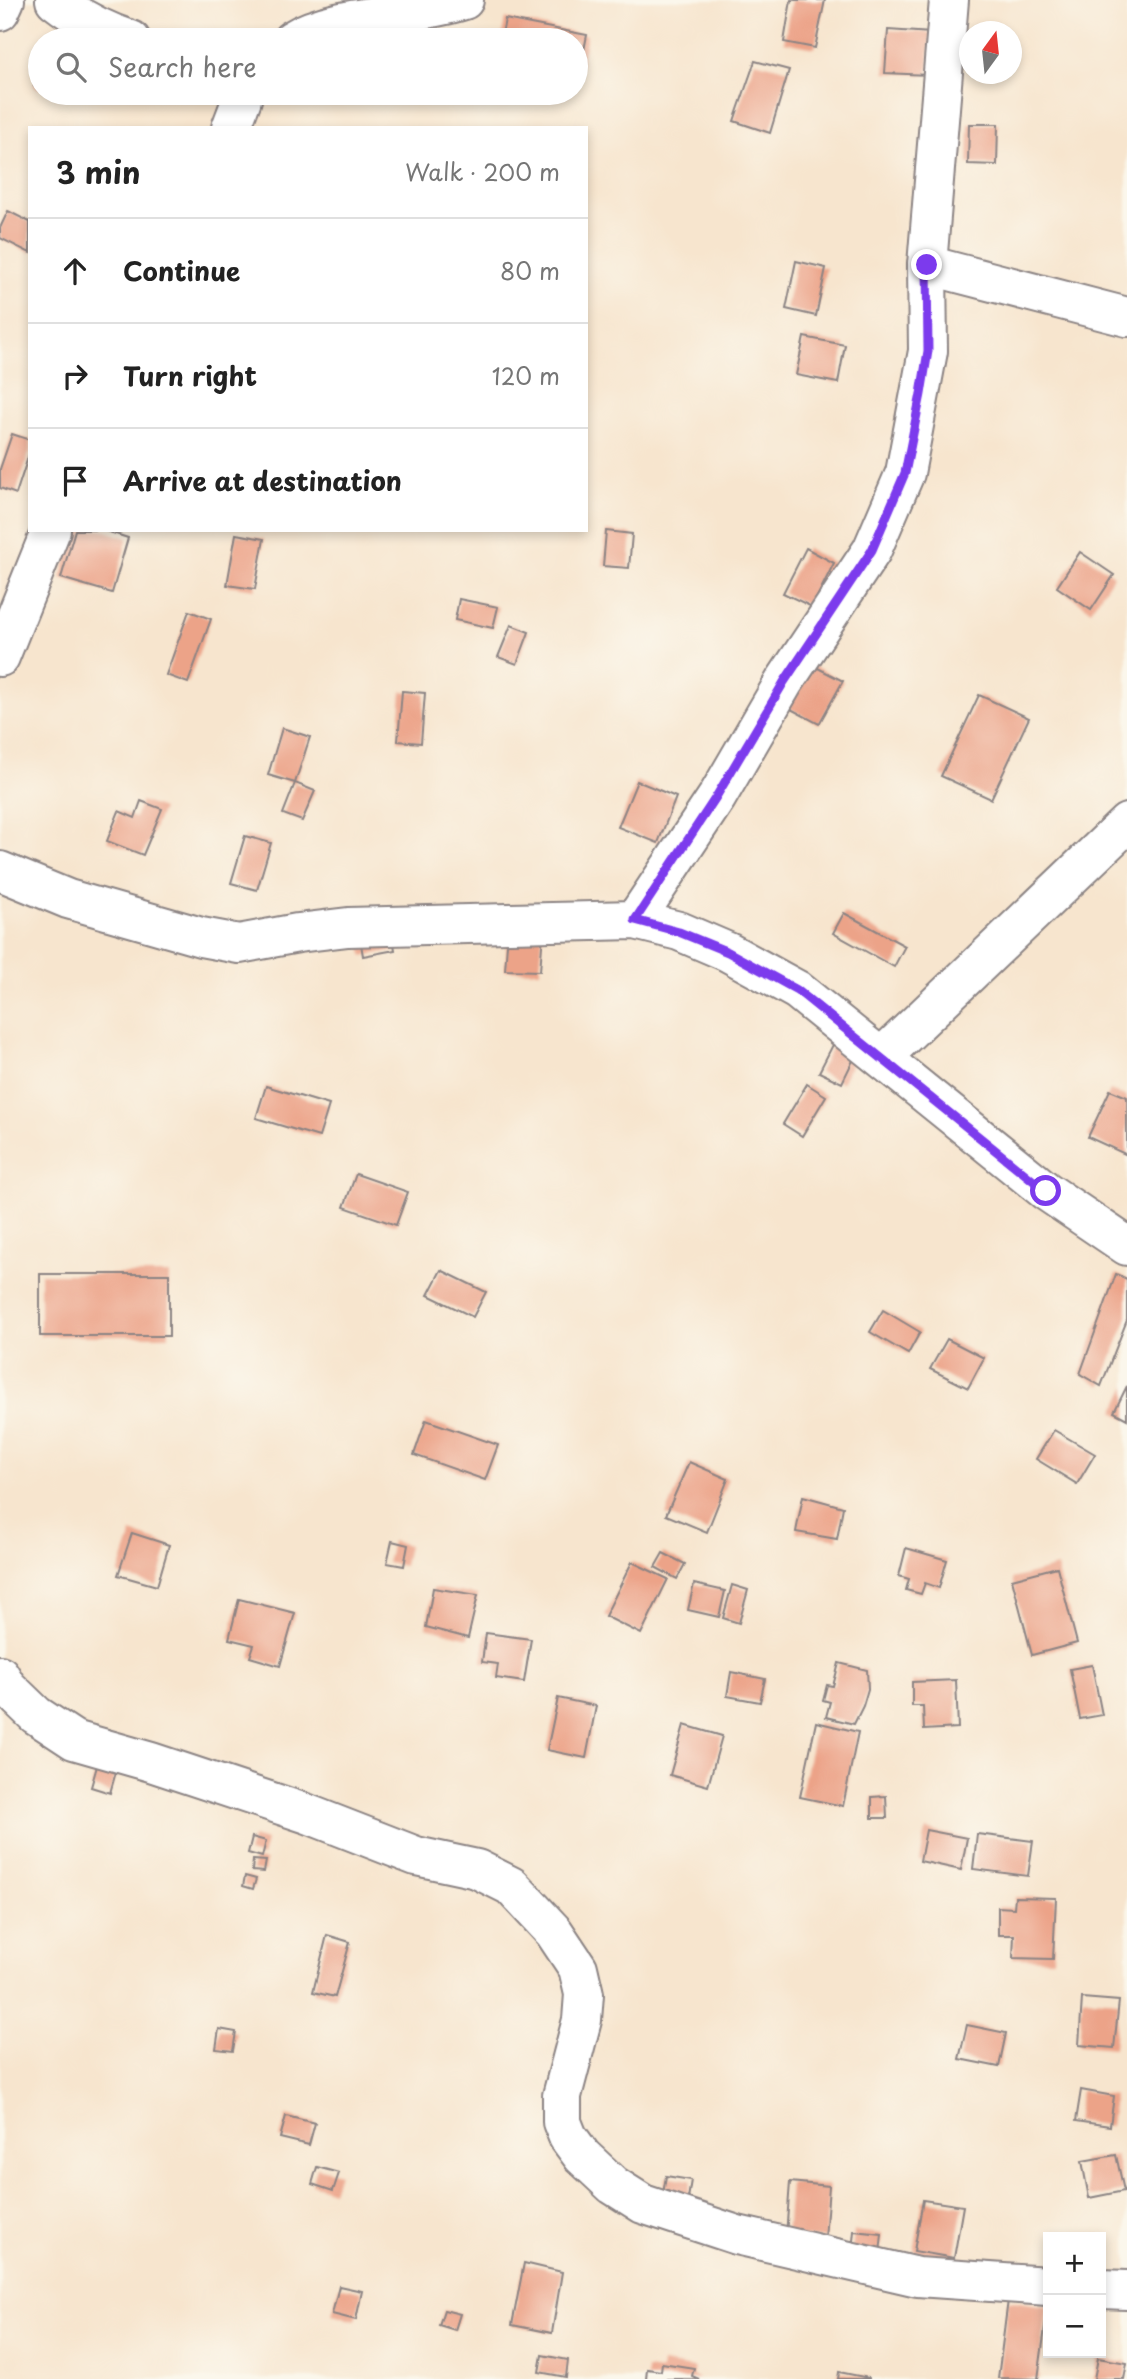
<!DOCTYPE html>
<html lang="en">
<head>
<meta charset="utf-8">
<style>
	body { margin:0; font-family:"Playpen Sans",sans-serif; background:#f2f2f2; color:#222 }
	.controls { position:absolute; right:21px; bottom:21px; display:grid; overflow:hidden; border-radius:0px; box-shadow:0 4px 10px #0003 }
	.controls button { width:63px; height:63px; display:grid; place-items:center; padding:0; border:0; border-bottom:2px solid #e0e0e0; background:#fff; color:#222; font:35px sans-serif }
	.compass { position:absolute; left:959px; top:21px; width:63px; height:63px; border-radius:50%; background:#fff; box-shadow:0 4px 10px #0003; rotate:15deg }
	.stop { position:absolute; width:21px; height:21px; margin:-16px; border:5px solid #7c3aed; border-radius:50%; background:#fff }
	.stop.end { background:#7c3aed; border-color:#fff; box-shadow:0 2px 7px #0008 }
	.list { margin:0; padding:0; list-style:none }
	h2 { display:flex; justify-content:space-between; align-items:center; height:91px; margin:0; padding:0 28px; font-size:30px }
	h2 small { font-size:23px; font-weight:400; color:#767676 }
	.list li { display:grid; grid-template-columns:46px 1fr auto; gap:21px; align-items:center; box-sizing:border-box; height:105px; padding:0 28px; border-top:2px solid #e0e0e0 }
	.list b { display:block; font-size:26px; white-space:nowrap }
	.list em { font-size:23px; font-style:normal; color:#767676 }
	.icon { flex:none; width:38px; height:38px; fill:none; stroke:currentColor; stroke-width:2; stroke-linecap:round; stroke-linejoin:round }
	.map { position:relative; flex:none; width:1127px; height:2379px; overflow:hidden }
	.search { position:absolute; background:#fff; box-shadow:0 4px 10px #0003; left:28px; top:28px; width:560px; height:77px; display:flex; align-items:center; gap:18px; box-sizing:border-box; padding:0 24px; border-radius:38px; color:#767676; font-size:26px }
	.panel { position:absolute; background:#fff; box-shadow:0 4px 10px #0003; left:28px; top:126px; width:560px; height:406px; border-radius:0px }
	.map>svg:first-child { display:block }
</style>
</head>
<body>
<div class="map">
<svg width="1127" height="2379" viewBox="0 0 1127 2379">
	<rect width="100%" height="100%" fill="#fbf7ec"/>
	<filter id="ink" filterUnits="userSpaceOnUse"><feTurbulence type="fractalNoise" baseFrequency=".0143" numOctaves="2"/><feDisplacementMap in="SourceGraphic" scale="14" xChannelSelector="R" yChannelSelector="G"/><feConvolveMatrix kernelMatrix="1 2 1 2 8 2 1 2 1" color-interpolation-filters="sRGB"/></filter>
	<filter id="wash" filterUnits="userSpaceOnUse"><feTurbulence type="fractalNoise" baseFrequency=".00686" numOctaves="4" result="noise"/><feDisplacementMap in="SourceGraphic" scale="28" xChannelSelector="R" yChannelSelector="G"/><feGaussianBlur stdDeviation="1.57" result="paint"/><feColorMatrix in="noise" values="0 0 0 0 0 0 0 0 0 0 0 0 0 0 0 0 0 1.4 0 .05"/><feComposite in="paint" operator="in"/></filter>
	<g filter="url(#wash)">
		<rect width="100%" height="100%" fill="#f7e5ce"/>
		<g id="blocks">
			<g fill="#eca388">
				<polygon points="791,0 825,0 815,48 784,42"/>
				<polygon points="505,19 587,35 579,76 576,76 576,40 501,40"/>
				<polygon points="888,30 931,33 928,75 885,73"/>
				<polygon points="755,61 789,70 770,133 734,121"/>
				<polygon points="40,70 40,89 34,86"/>
				<polygon points="969,124 998,124 997,165 968,164"/>
				<polygon points="8,211 30,222 30,253 0,238 0,228"/>
				<polygon points="796,261 826,268 816,316 786,309"/>
				<polygon points="804,337 845,345 838,383 796,375"/>
				<polygon points="12,434 30,440 30,451 16,494 0,488 0,469"/>
				<polygon points="75,530 103,530 128,538 112,593 61,578"/>
				<polygon points="606,531 632,534 629,568 603,566"/>
				<polygon points="236,534 264,539 255,589 227,585"/>
				<polygon points="806,548 834,563 812,607 783,593"/>
				<polygon points="1080,552 1114,575 1091,610 1057,587"/>
				<polygon points="459,599 498,607 493,628 455,620"/>
				<polygon points="189,611 211,619 188,683 166,675"/>
				<polygon points="511,625 529,632 517,664 498,657"/>
				<polygon points="810,664 843,681 819,724 787,707"/>
				<polygon points="402,691 425,693 421,743 398,741"/>
				<polygon points="979,695 1029,718 991,799 941,776"/>
				<polygon points="282,728 310,737 295,783 315,791 302,821 283,814 295,783 268,775"/>
				<polygon points="637,781 676,797 658,843 618,827"/>
				<polygon points="141,801 162,809 143,855 107,841 119,811 135,818"/>
				<polygon points="245,836 271,843 257,890 231,883"/>
				<polygon points="844,913 905,946 894,967 833,933"/>
				<polygon points="391,926 395,950 363,956 359,932"/>
				<polygon points="508,931 543,933 540,971 505,970"/>
				<polygon points="839,1033 861,1044 842,1083 819,1072"/>
				<polygon points="807,1084 826,1096 802,1136 783,1124"/>
				<polygon points="266,1086 329,1105 319,1137 256,1118"/>
				<polygon points="1110,1090 1127,1097 1127,1155 1088,1137"/>
				<polygon points="356,1174 408,1192 396,1225 344,1207"/>
				<polygon points="441,1270 486,1292 473,1317 428,1295"/>
				<rect x="40" y="1274" width="129" height="62"/>
				<polygon points="1116,1274 1127,1279 1127,1320 1101,1386 1080,1374"/>
				<polygon points="883,1310 920,1332 908,1354 870,1332"/>
				<polygon points="947,1339 984,1358 968,1388 930,1369"/>
				<polygon points="1127,1386 1127,1419 1114,1412"/>
				<polygon points="426,1420 498,1445 485,1480 414,1455"/>
				<polygon points="1054,1430 1095,1454 1077,1484 1036,1459"/>
				<polygon points="689,1462 728,1479 707,1532 666,1515"/>
				<polygon points="803,1496 843,1507 837,1539 796,1532"/>
				<polygon points="132,1533 169,1545 157,1586 118,1575"/>
				<polygon points="392,1541 408,1545 404,1566 387,1563"/>
				<polygon points="906,1548 947,1560 939,1588 925,1583 921,1594 906,1590 909,1579 899,1576"/>
				<polygon points="663,1553 685,1564 677,1579 655,1567"/>
				<polygon points="632,1562 668,1579 641,1634 605,1616"/>
				<polygon points="1057,1567 1077,1643 1032,1655 1012,1579"/>
				<polygon points="694,1584 725,1591 719,1617 688,1610"/>
				<polygon points="732,1585 748,1590 739,1623 723,1618"/>
				<polygon points="433,1588 478,1595 468,1638 426,1627"/>
				<polygon points="239,1599 295,1613 280,1666 250,1657 254,1645 229,1639"/>
				<polygon points="486,1633 531,1639 524,1682 496,1678 498,1664 482,1662"/>
				<polygon points="839,1663 867,1670 868,1689 863,1706 854,1724 826,1717 830,1702 823,1700 827,1685 833,1686"/>
				<polygon points="1092,1665 1102,1715 1080,1719 1070,1669"/>
				<polygon points="731,1672 765,1679 760,1702 727,1696"/>
				<polygon points="956,1680 958,1728 924,1730 923,1706 912,1706 912,1682"/>
				<polygon points="558,1698 596,1706 586,1758 547,1750"/>
				<polygon points="816,1722 858,1732 843,1806 800,1797"/>
				<polygon points="684,1725 722,1736 708,1786 670,1775"/>
				<polygon points="97,1766 116,1772 110,1793 91,1787"/>
				<polygon points="886,1796 887,1818 872,1818 872,1797"/>
				<polygon points="926,1830 967,1838 961,1870 920,1861"/>
				<polygon points="977,1834 1033,1841 1028,1876 973,1869"/>
				<polygon points="252,1837 266,1841 262,1857 248,1853"/>
				<polygon points="253,1860 266,1861 264,1872 252,1871"/>
				<polygon points="245,1876 256,1879 253,1889 243,1886"/>
				<polygon points="1015,1897 1056,1898 1053,1959 1013,1958 1014,1935 998,1935 998,1907 1014,1908"/>
				<polygon points="327,1935 350,1942 335,1997 313,1992"/>
				<polygon points="1082,1998 1119,2001 1114,2048 1079,2045"/>
				<polygon points="967,2025 1006,2033 999,2067 959,2059"/>
				<polygon points="219,2029 236,2032 233,2051 216,2049"/>
				<polygon points="1081,2090 1114,2096 1110,2126 1076,2121"/>
				<polygon points="286,2116 315,2123 309,2145 280,2138"/>
				<polygon points="1116,2155 1124,2191 1089,2198 1082,2161"/>
				<polygon points="317,2167 339,2173 333,2191 312,2184"/>
				<polygon points="666,2176 691,2180 687,2205 662,2200"/>
				<polygon points="790,2182 829,2186 825,2239 786,2236"/>
				<polygon points="923,2200 963,2206 954,2258 914,2251"/>
				<polygon points="854,2231 882,2234 880,2253 852,2251"/>
				<polygon points="524,2263 562,2272 552,2333 512,2325"/>
				<polygon points="339,2286 362,2291 356,2320 332,2314"/>
				<polygon points="1008,2300 1048,2306 1038,2379 998,2378"/>
				<polygon points="444,2310 460,2314 455,2330 439,2325"/>
				<polygon points="542,2355 568,2360 566,2377 539,2372"/>
				<polygon points="1098,2358 1127,2363 1124,2379 1094,2379"/>
				<polygon points="662,2363 694,2368 692,2376 699,2379 646,2379 647,2369 661,2371"/>
				<polygon points="839,2372 869,2378 869,2379 838,2379"/>
			</g>
		</g>
	</g>
	<g filter="url(#ink)">
		<use href="#blocks" fill-opacity="0" stroke="#8c8484" stroke-width="2"/>
		<g fill="none" stroke-linecap="round" stroke-linejoin="round">
			<defs>
				<g id="minor">
					<path d="M 55,0 C 78,18 103,31 131,40"/>
					<polyline points="0,11 5,0"/>
					<path d="M 292,40 C 335,13 412,17 464,0"/>
					<polyline points="231,128 242,99 241,93"/>
					<polyline points="927,265 1127,317"/>
					<polyline points="0,657 51,530"/>
					<polyline points="0,871 68,899 201,937 239,944 298,933 348,927 635,920 679,931 728,952 797,990 1046,1191 1127,1246"/>
					<polyline points="635,920 717,797 784,682 872,550 905,473 928,351 927,265 949,0"/>
					<polyline points="882,1057 1127,823"/>
					<polyline points="0,1675 7,1687 36,1715 74,1740 151,1762 308,1814 416,1856 477,1869 511,1886 554,1932 578,1968 584,1994 582,2020 562,2096 562,2122 568,2137 582,2156 613,2185 643,2204 737,2235 918,2277 1048,2286"/>
					<polyline points="1101,2289 1127,2290"/>
				</g>
			</defs>
			<use href="#minor" stroke="#8c8484" stroke-width="42"/>
			<use href="#minor" stroke="#fff" stroke-width="38"/>
		</g>
	</g>
	<g fill="none" stroke-linecap="round" stroke-linejoin="round" filter="url(#ink)">
		<polyline stroke="#7c3aed" stroke-width="9" points="927,265 928,351 921,394 905,473 872,550 784,682 716,797 635,920 679,932 728,952 797,990 1046,1191"/>
	</g>
</svg>
<div class="controls">
<button>+</button>
<button>−</button>
</div>
<svg class="compass" viewBox="-18 -18 36 36"><path d="M0-13l5 13h-10z" fill="#e53935"/><path d="M0 13l5-13h-10z" fill="#767676"/></svg>
<div class="stop" style="left:1046px;top:1191px"></div>
<div class="stop end" style="left:927px;top:265px"></div>
<div class="search"><svg class="icon" aria-label="search" viewBox="0 0 24 24"><circle cx="10" cy="10" r="6"/><path d="M15 15l6 6"/></svg>Search here</div>
<section class="panel">
<h2>3 min<small>Walk · 200 m</small></h2>
<ul class="list">
<li><svg class="icon" aria-label="ahead" viewBox="0 0 24 24"><path d="M12 20V5M6 11l6-6 6 6"/></svg><div><b>Continue</b></div><em>80 m</em></li>
<li><svg class="icon" aria-label="right" viewBox="0 0 24 24"><path d="M7 20v-9h11M14 6l5 5-5 5"/></svg><div><b>Turn right</b></div><em>120 m</em></li>
<li><svg class="icon" aria-label="arrive" viewBox="0 0 24 24"><path d="M6 21V4h12l-3 4 3 4H6"/></svg><div><b>Arrive at destination</b></div></li>
</ul>
</section>
</div>
</body>
</html>
